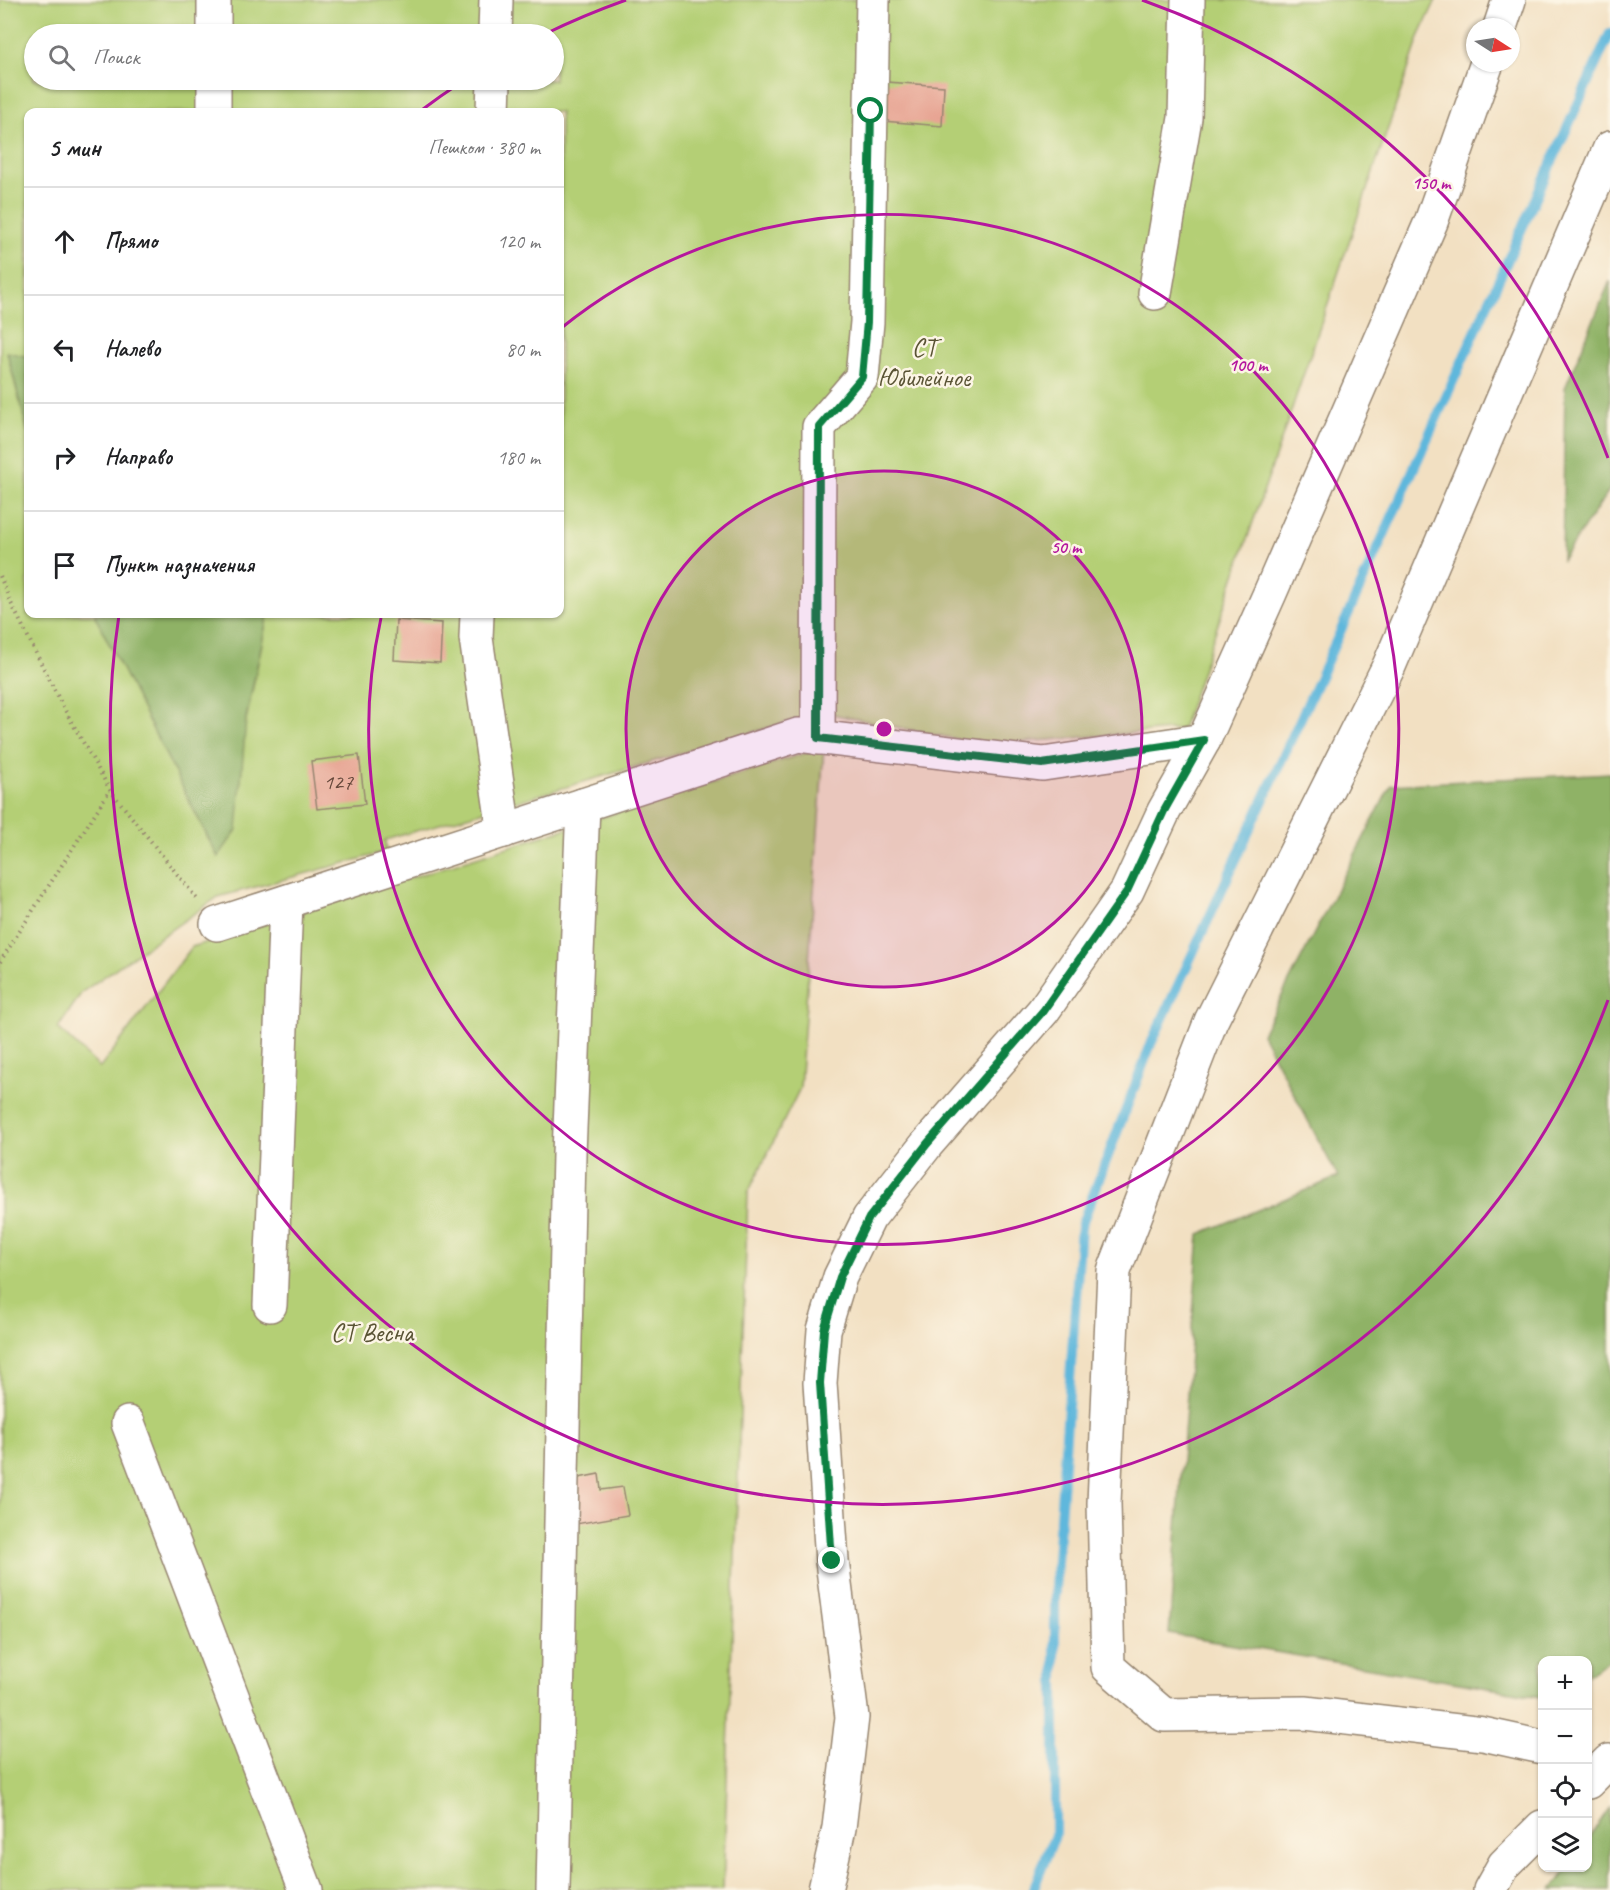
<!DOCTYPE html>
<html lang="ru">
<head>
<meta charset="utf-8">
<style>
	body { margin:0; font-family:Caveat,sans-serif; background:#f2f2f2; color:#202124 }
	.controls { position:absolute; right:18px; bottom:18px; display:grid; overflow:hidden; border-radius:12px; box-shadow:0 2px 4px #0004 }
	.controls button { width:54px; height:54px; display:grid; place-items:center; padding:0; border:0; border-bottom:2px solid #e0e0e0; background:#fff; color:#202124; font:30px sans-serif }
	.compass { position:absolute; left:1466px; top:18px; width:54px; height:54px; border-radius:50%; background:#fff; box-shadow:0 2px 4px #0004; rotate:102deg }
	.stop { position:absolute; width:18px; height:18px; margin:-14px; border:4px solid #0b8043; border-radius:50%; background:#fff }
	.stop.end { background:#0b8043; border-color:#fff; box-shadow:0 2px 6px #0008 }
	.list { margin:0; padding:0; list-style:none }
	h2 { display:flex; justify-content:space-between; align-items:center; height:78px; margin:0; padding:0 24px; font-size:26px }
	h2 small { font-size:20px; font-weight:400; color:#757577 }
	.list li { display:grid; grid-template-columns:39px 1fr auto; gap:18px; align-items:center; box-sizing:border-box; height:108px; padding:0 24px; border-top:2px solid #e0e0e0 }
	.list b { display:block; font-size:22px; white-space:nowrap }
	.list em { font-size:20px; font-style:normal; color:#757577 }
	.icon { flex:none; width:33px; height:33px; fill:none; stroke:currentColor; stroke-width:2; stroke-linecap:round; stroke-linejoin:round }
	.map { position:relative; flex:none; width:1610px; height:1890px; overflow:hidden }
	.search { position:absolute; background:#fff; box-shadow:0 2px 4px #0004; left:24px; top:24px; width:540px; height:66px; display:flex; align-items:center; gap:15px; box-sizing:border-box; padding:0 21px; border-radius:33px; color:#757577; font-size:22px }
	.panel { position:absolute; background:#fff; box-shadow:0 2px 4px #0004; left:24px; top:108px; width:540px; height:510px; border-radius:12px }
	.map>svg:first-child { display:block }
</style>
</head>
<body>
<div class="map">
<svg width="1610" height="1890" viewBox="0 0 1610 1890">
	<rect width="100%" height="100%" fill="#fcf5e5"/>
	<filter id="ink" filterUnits="userSpaceOnUse"><feTurbulence type="fractalNoise" baseFrequency=".0167" numOctaves="2"/><feDisplacementMap in="SourceGraphic" scale="12" xChannelSelector="R" yChannelSelector="G"/><feConvolveMatrix kernelMatrix="1 2 1 2 8 2 1 2 1" color-interpolation-filters="sRGB"/></filter>
	<filter id="wash" filterUnits="userSpaceOnUse"><feTurbulence type="fractalNoise" baseFrequency=".008" numOctaves="4" result="noise"/><feDisplacementMap in="SourceGraphic" scale="24" xChannelSelector="R" yChannelSelector="G"/><feGaussianBlur stdDeviation="1.35" result="paint"/><feColorMatrix in="noise" values="0 0 0 0 0 0 0 0 0 0 0 0 0 0 0 0 0 1.4 0 .05"/><feComposite in="paint" operator="in"/></filter>
	<g filter="url(#wash)">
		<rect width="100%" height="100%" fill="#f2e0c2"/>
		<path fill="#b4cf75" stroke="#787c4a" stroke-width="1.5" fill-rule="evenodd" d="M 0,0 L 1436,0 L 1421,32 L 1182,729 L 986,745 L 822,712 L 385,840 L 386,852 L 218,897 L 82,992 L 58,1028 L 100,1068 L 192,947 L 824,747 L 800,1088 L 748,1193 L 723,1890 L 0,1890 ZM 34,34 L 554,34 L 554,80 L 34,80 ZM 28,112 L 560,112 L 560,614 L 268,614 L 218,857 L 94,614 L 28,614 L 28,433 L 7,352 L 28,357 Z"/>
		<g fill="#8fb266" stroke="#656e42" stroke-width="1.5">
			<polygon points="1610,281 1610,489 1562,560 1565,388"/>
			<polygon points="7,352 28,357 28,433"/>
			<polygon points="94,614 268,614 246,718 237,830 218,857"/>
			<polygon points="1610,773 1610,1659 1588,1675 1588,1660 1542,1660 1542,1697 1169,1634 1199,1234 1338,1177 1262,1034 1391,785"/>
			<polygon points="1610,1807 1610,1890 1552,1890 1568,1868 1588,1868 1588,1839"/>
		</g>
		<g fill="none" stroke-linecap="round" stroke-linejoin="round">
			<polyline stroke="#5fb7dc" stroke-width="10" points="1033,1890 1055,1835 1055,1589 1081,1226 1151,1044 1323,670 1610,33"/>
		</g>
		<g id="blocks">
			<g fill="#e7a493">
				<polygon points="886,82 944,86 942,126 883,121"/>
				<polygon points="396,620 442,623 440,663 394,660"/>
				<polygon points="359,755 365,804 317,809 311,761"/>
				<polygon points="599,1474 601,1490 623,1487 628,1515 576,1524 568,1480"/>
			</g>
		</g>
	</g>
	<g filter="url(#ink)">
		<use href="#blocks" fill-opacity="0" stroke="#968570" stroke-width="1.5"/>
		<g fill="none" stroke-linecap="round" stroke-linejoin="round">
			<defs>
				<g id="minor">
					<polyline points="214,0 214,34"/>
					<polyline points="1500,27 1509,0"/>
					<polyline points="495,34 496,0"/>
					<polyline points="214,80 214,112"/>
					<polyline points="493,112 494,80"/>
					<polyline points="1155,293 1185,118 1188,0"/>
					<polyline points="477,614 476,638 504,831"/>
					<polyline points="818,738 819,427 862,377 867,322 873,0"/>
					<polyline points="217,924 798,735 1043,764 1204,740"/>
					<polyline points="270,1305 286,902"/>
					<polyline points="128,1423 306,1890"/>
					<polyline points="1542,1747 1483,1734 1305,1713 1164,1715 1108,1667 1104,1503 1114,1271 1211,1021 1389,666 1610,148"/>
					<polyline points="1588,1782 1609,1761"/>
					<polyline points="553,1890 569,1154 583,805"/>
					<polyline points="825,1890 839,1828 852,1717 832,1561 820,1383 824,1330 840,1277 869,1218 927,1144 1043,1011 1127,891 1164,811 1204,740 1270,593 1431,222 1487,63"/>
					<polyline points="1490,1890 1504,1865 1542,1827"/>
				</g>
			</defs>
			<use href="#minor" stroke="#968570" stroke-width="36"/>
			<g stroke="#968570" stroke-width="4" stroke-dasharray="1.5 4.5" stroke-linecap="butt">
				<polyline points="0,576 10,601 61,703 110,790 197,899"/>
				<polyline points="0,962 110,790"/>
			</g>
			<use href="#minor" stroke="#fff" stroke-width="33"/>
		</g>
	</g>
	<g fill="none" stroke-linecap="round" stroke-linejoin="round" filter="url(#ink)">
		<polyline stroke="#0b8043" stroke-width="8" points="832,1561 820,1383 824,1330 840,1277 869,1218 927,1144 1043,1011 1127,891 1164,811 1204,740 1042,764 818,738 819,427 862,377 867,322 871,111"/>
	</g>
	<circle cx="884" cy="729" r="258" fill="#b5179e" fill-opacity=".12"/>
	<g fill="none" stroke="#b5179e" stroke-width="3">
		<circle cx="884" cy="729" r="258"/>
		<path d="M560 329A515 515 0 1 1 381 618"/>
		<path d="M1608 1000A773 773 0 0 1 119 615M419 112A773 773 0 0 1 463 81M545 34A773 773 0 0 1 626 0M1142 0A773 773 0 0 1 1608 458"/>
	</g>
	<g text-anchor="middle" dominant-baseline="central" stroke-width="5" stroke-linejoin="round" paint-order="stroke">
		<g font-size="22" fill="#66483b">
			<text x="338" y="782">127</text>
		</g>
		<g font-size="26" fill="#595334" stroke="#fcf5e5">
			<text x="924" y="347">СТ<tspan x="924" dy="30">Юбилейное</tspan></text>
			<text x="372" y="1332">СТ Весна</text>
		</g>
	</g>
	<circle cx="884" cy="729" r="9" fill="#b5179e" stroke="#fcf5e5" stroke-width="3"/>
	<g font-size="18" text-anchor="middle" font-weight="bold" fill="#b5179e" stroke="#fcf5e5" stroke-width="5" stroke-linejoin="round" paint-order="stroke">
		<text x="1431" y="189">150 m</text>
		<text x="1248" y="371">100 m</text>
		<text x="1066" y="553">50 m</text>
	</g>
</svg>
<div class="controls">
<button>+</button>
<button>−</button>
<button><svg class="icon" aria-label="locate" viewBox="0 0 24 24"><circle cx="12" cy="12" r="6"/><path d="M12 2v4M12 18v4M2 12h4M18 12h4"/></svg></button>
<button><svg class="icon" aria-label="layers" viewBox="0 0 24 24"><path d="M12 4l9 5-9 5-9-5zM3 14l9 5 9-5"/></svg></button>
</div>
<svg class="compass" viewBox="-18 -18 36 36"><path d="M0-13l5 13h-10z" fill="#e53935"/><path d="M0 13l5-13h-10z" fill="#757577"/></svg>
<div class="stop" style="left:871px;top:111px"></div>
<div class="stop end" style="left:832px;top:1561px"></div>
<div class="search"><svg class="icon" aria-label="search" viewBox="0 0 24 24"><circle cx="10" cy="10" r="6"/><path d="M15 15l6 6"/></svg>Поиск</div>
<section class="panel">
<h2>5 мин<small>Пешком · 380 m</small></h2>
<ul class="list">
<li><svg class="icon" aria-label="ahead" viewBox="0 0 24 24"><path d="M12 20V5M6 11l6-6 6 6"/></svg><div><b>Прямо</b></div><em>120 m</em></li>
<li><svg class="icon" aria-label="left" viewBox="0 0 24 24"><path d="M17 20v-9H6M10 6l-5 5 5 5"/></svg><div><b>Налево</b></div><em>80 m</em></li>
<li><svg class="icon" aria-label="right" viewBox="0 0 24 24"><path d="M7 20v-9h11M14 6l5 5-5 5"/></svg><div><b>Направо</b></div><em>180 m</em></li>
<li><svg class="icon" aria-label="arrive" viewBox="0 0 24 24"><path d="M6 21V4h12l-3 4 3 4H6"/></svg><div><b>Пункт назначения</b></div></li>
</ul>
</section>
</div>
</body>
</html>
